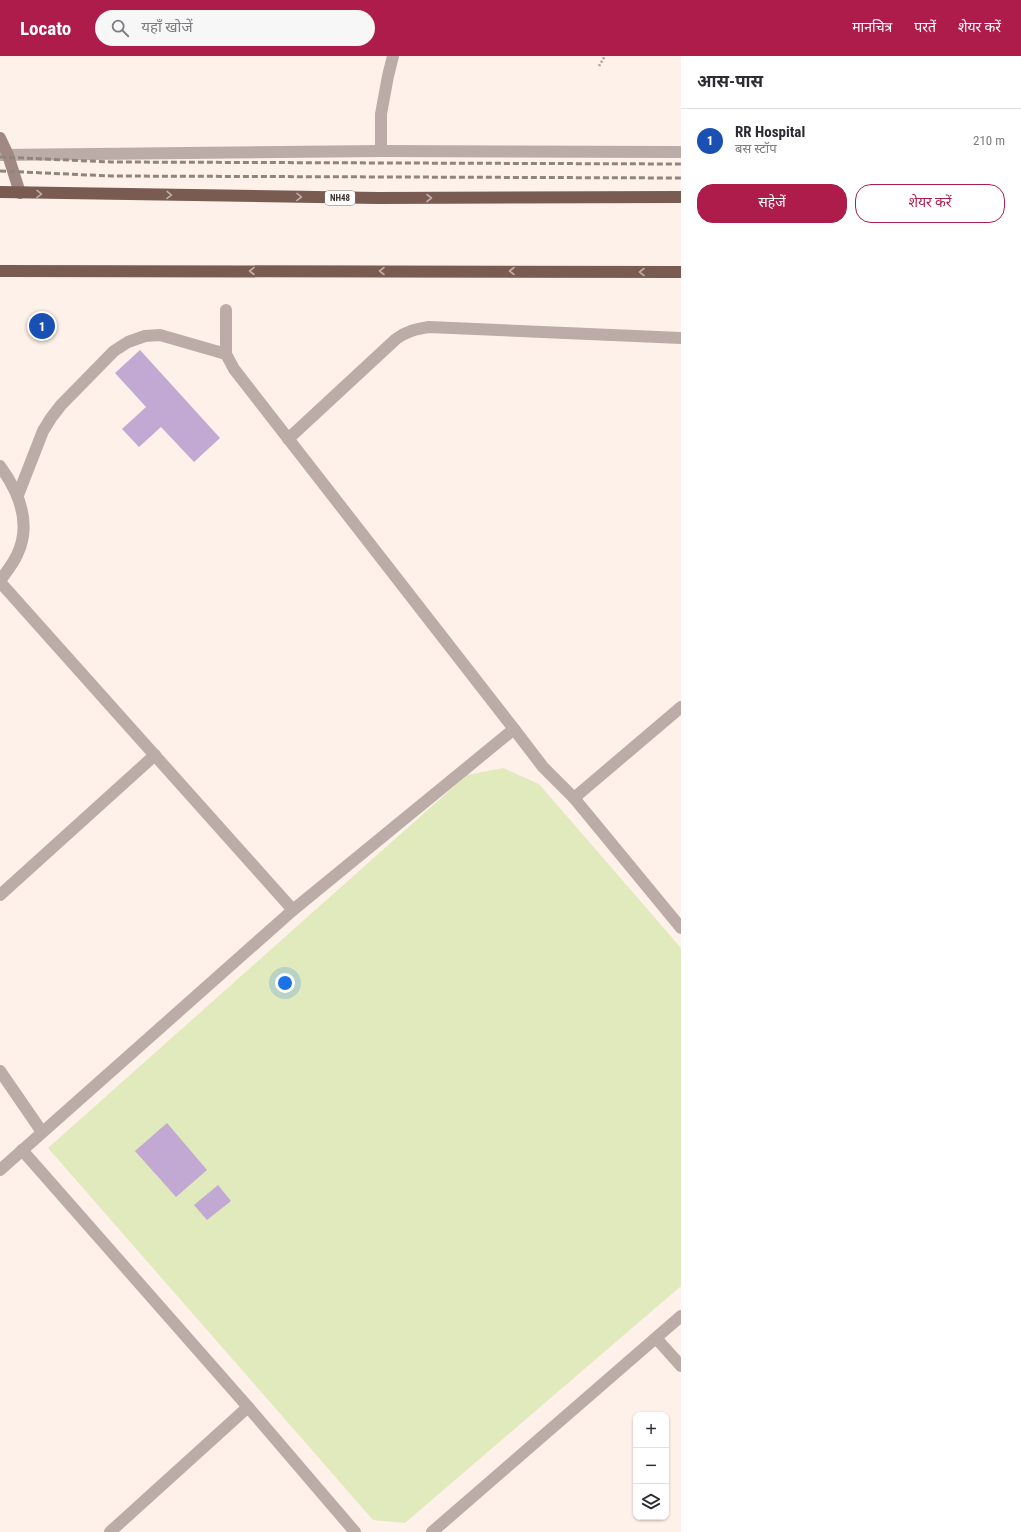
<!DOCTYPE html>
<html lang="hi">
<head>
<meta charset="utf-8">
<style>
	body { margin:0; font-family:"Roboto Condensed","Noto Sans Devanagari",sans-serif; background:#f7f7f7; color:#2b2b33 }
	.controls { position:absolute; right:12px; bottom:12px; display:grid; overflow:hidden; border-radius:8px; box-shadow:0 1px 3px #0004 }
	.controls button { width:36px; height:36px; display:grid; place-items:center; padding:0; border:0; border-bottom:1px solid #e1e1e2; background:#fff; color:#2b2b33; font:20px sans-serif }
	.you { position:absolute; left:285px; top:927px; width:14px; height:14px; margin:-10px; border:3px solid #fff; border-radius:50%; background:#1a73e8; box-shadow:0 0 0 6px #1a73e833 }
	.badge { display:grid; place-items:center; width:26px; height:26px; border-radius:50%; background:#ae1c4c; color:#fff; font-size:13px; font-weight:700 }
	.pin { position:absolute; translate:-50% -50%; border:2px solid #fff; box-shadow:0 1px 4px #0006 }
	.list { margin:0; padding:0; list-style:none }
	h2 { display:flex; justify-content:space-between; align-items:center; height:52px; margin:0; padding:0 16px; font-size:17px }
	h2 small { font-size:13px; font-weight:400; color:#7c7c81 }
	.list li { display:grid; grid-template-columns:26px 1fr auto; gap:12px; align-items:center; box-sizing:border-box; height:64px; padding:0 16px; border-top:1px solid #e1e1e2 }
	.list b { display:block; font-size:15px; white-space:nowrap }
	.list p { margin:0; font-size:13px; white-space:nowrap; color:#7c7c81 }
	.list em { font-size:13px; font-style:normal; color:#7c7c81 }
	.actions { display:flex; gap:8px; padding:12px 16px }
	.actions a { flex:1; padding:9px 0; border:1px solid #ae1c4c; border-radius:16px; text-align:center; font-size:14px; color:#ae1c4c }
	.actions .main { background:#ae1c4c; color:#fff }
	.icon { flex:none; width:22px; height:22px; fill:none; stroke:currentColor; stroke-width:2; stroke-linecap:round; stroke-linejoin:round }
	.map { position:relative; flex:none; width:681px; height:1476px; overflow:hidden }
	header { display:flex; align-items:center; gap:24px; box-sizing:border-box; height:56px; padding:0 20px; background:#ae1c4c; color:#fff }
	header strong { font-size:19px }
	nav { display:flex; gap:22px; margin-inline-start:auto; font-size:14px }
	.search { width:280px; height:36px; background:#f7f7f7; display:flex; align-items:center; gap:10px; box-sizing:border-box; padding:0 14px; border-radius:22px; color:#7c7c81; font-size:15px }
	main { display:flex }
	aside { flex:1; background:#fff }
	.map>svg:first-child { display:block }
</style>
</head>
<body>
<header>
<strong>Locato</strong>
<div class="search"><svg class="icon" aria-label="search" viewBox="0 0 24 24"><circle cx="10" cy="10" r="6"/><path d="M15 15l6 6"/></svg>यहाँ खोजें</div>
<nav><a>मानचित्र</a><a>परतें</a><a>शेयर करें</a></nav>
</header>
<main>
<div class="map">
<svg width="681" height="1476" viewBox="0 0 681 1476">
	<rect width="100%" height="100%" fill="#fdf1e9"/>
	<polygon fill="#e0eabc" points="503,712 539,728 681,892 681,1230 405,1467 373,1464 48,1092 467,719"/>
	<g fill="#c1a9d3">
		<polygon points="140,294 220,382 194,406 161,371 139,391 122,373 146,351 115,317"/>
		<polygon points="167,1067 207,1114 176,1141 135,1095"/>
		<polygon points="218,1129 231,1145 207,1164 194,1149"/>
	</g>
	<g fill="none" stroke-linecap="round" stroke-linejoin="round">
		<polyline stroke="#ab9f97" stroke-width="2.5" stroke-dasharray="2 2" stroke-linecap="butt" points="599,10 605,0"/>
		<g stroke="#bcaca7" stroke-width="12">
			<polyline points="381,95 381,58 388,20 393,0"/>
			<polyline points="226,254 226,298 234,313 514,673"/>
			<path d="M 288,383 L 396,283 C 407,275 416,273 429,271 L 681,282"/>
			<path d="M 0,410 C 19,436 32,468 17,499 C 13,508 6,516 0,525"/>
			<polyline points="18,439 43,375 51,362 61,349 114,295 128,286 145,280 160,279 226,298"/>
			<polyline points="0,526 293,854"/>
			<polyline points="574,742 681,651"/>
			<polyline points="0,839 155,699"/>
			<polyline points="0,1015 42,1076"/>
			<polyline points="22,1094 248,1351 355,1476"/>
			<polyline points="0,1114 293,854 514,673 543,711 574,742 681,872"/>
			<polyline points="656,1282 681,1310"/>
			<polyline points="110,1476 248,1351"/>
			<polyline points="432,1476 681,1260"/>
		</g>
		<polyline stroke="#bcaca7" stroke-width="12" points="0,99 381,95 681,96"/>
		<polyline stroke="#a08982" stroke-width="12" points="0,82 8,99 20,137"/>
		<g stroke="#7a5b52" stroke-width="12">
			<polyline points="0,136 378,142 681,141"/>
			<polyline points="0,215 681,216"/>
		</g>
		<g stroke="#90857c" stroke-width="3" stroke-dasharray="6 3" stroke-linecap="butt">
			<polyline points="0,101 111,106 681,108"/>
			<polyline points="0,115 111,120 681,122"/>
		</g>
	</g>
	<defs><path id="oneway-chevron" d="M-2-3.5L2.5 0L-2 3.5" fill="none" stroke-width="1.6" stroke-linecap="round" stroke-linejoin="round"/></defs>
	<g stroke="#bcada8">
		<use href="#oneway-chevron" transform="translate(39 138) rotate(1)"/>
		<use href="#oneway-chevron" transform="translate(169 139) rotate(1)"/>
		<use href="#oneway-chevron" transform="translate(299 141) rotate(1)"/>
		<use href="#oneway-chevron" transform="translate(429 142)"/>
		<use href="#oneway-chevron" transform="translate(252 215) rotate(-180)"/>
		<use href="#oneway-chevron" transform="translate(382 215) rotate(-180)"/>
		<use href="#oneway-chevron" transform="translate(512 215) rotate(-180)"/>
		<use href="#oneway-chevron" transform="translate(642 216) rotate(-180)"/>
	</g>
	<g text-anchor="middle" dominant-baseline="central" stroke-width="3.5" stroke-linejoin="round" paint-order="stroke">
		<rect fill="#fff" stroke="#79726b" stroke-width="1" x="325" y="135" width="30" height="14" rx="3"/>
		<g font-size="9" font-weight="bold" fill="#40352c">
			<text x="340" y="142">NH48</text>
		</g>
	</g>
</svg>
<div class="controls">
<button>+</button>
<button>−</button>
<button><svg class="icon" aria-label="layers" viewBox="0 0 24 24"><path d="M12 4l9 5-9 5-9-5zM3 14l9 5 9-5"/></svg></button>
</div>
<div class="you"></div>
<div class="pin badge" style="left:42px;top:270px;background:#1a4fb4">1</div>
</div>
<aside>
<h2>आस-पास<small></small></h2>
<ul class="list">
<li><span class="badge" style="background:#1a4fb4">1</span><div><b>RR Hospital</b><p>बस स्टॉप</p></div><em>210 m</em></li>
</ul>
<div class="actions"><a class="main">सहेजें</a><a>शेयर करें</a></div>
</aside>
</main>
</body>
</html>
